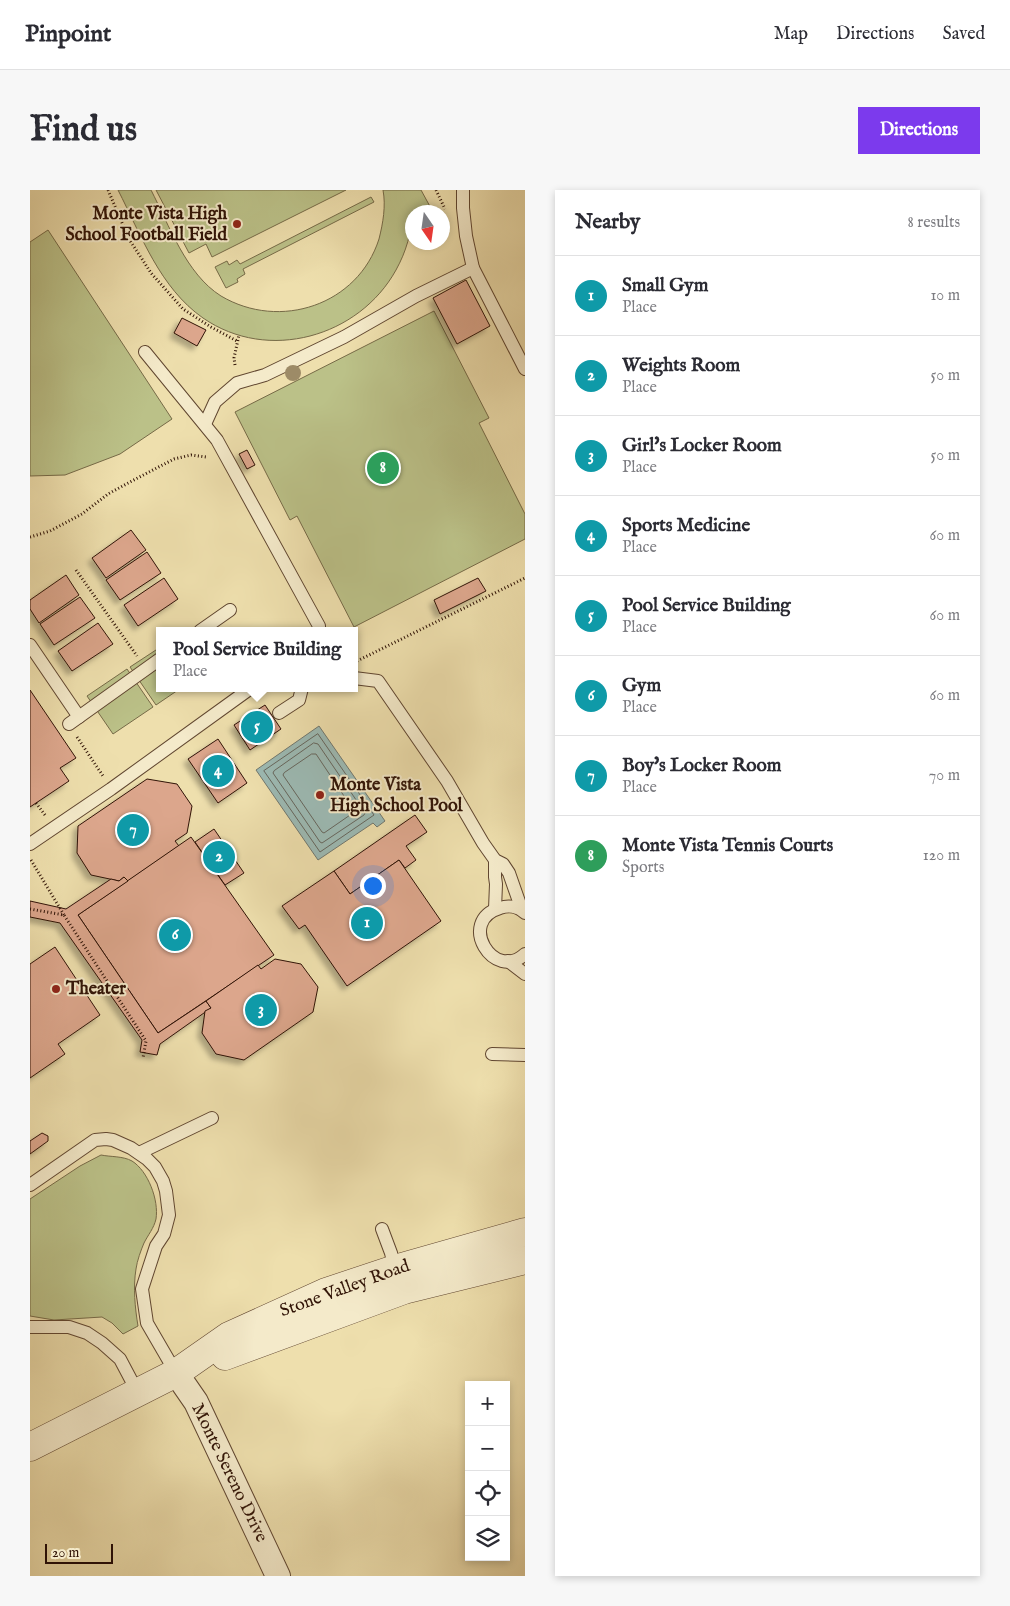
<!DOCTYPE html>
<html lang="en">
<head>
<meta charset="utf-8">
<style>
	body { margin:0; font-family:"IM FELL English",serif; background:#f7f7f7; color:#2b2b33 }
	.controls { position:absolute; right:15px; bottom:15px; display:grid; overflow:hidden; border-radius:0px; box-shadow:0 2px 8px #0003 }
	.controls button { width:45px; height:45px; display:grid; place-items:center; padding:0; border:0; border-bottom:1px solid #e1e1e2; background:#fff; color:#2b2b33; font:25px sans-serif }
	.compass { position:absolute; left:375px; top:15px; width:45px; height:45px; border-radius:50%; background:#fff; box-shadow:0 2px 8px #0003; rotate:167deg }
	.scale { position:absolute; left:15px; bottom:12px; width:68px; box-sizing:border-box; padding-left:5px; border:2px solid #301306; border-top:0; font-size:14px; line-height:18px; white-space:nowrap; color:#301306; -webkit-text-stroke:4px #f4eaca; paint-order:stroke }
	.you { position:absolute; left:342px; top:695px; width:18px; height:18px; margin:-12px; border:4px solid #fff; border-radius:50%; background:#1a73e8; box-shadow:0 0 0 8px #1a73e833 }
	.badge { display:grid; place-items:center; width:32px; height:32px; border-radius:50%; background:#7c3aed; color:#fff; font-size:16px; font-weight:700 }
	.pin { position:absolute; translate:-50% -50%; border:2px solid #fff; box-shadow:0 1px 5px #0006 }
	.popup { position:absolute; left:126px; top:437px; width:202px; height:65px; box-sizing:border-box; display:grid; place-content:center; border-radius:0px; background:#fff; filter:drop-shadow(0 1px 4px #0005); font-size:16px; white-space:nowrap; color:#7c7c81 }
	.popup b { font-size:19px; color:#2b2b33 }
	.popup::after { content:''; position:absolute; left:50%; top:100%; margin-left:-10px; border:10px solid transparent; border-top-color:#fff }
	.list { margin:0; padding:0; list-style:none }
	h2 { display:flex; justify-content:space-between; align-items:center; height:65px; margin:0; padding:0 20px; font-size:21px }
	h2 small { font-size:16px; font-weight:400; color:#7c7c81 }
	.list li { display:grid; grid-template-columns:32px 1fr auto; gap:15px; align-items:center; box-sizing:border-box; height:80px; padding:0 20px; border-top:1px solid #e1e1e2 }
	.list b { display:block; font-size:19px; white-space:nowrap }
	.list p { margin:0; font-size:16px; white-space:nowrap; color:#7c7c81 }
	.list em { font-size:16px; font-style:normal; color:#7c7c81 }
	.icon { flex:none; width:28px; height:28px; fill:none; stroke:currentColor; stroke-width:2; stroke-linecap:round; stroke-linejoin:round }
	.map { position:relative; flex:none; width:495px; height:1386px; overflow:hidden; border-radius:0px }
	header { display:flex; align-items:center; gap:30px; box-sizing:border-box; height:70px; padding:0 25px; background:#fff; border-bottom:1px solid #e1e1e2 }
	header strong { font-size:24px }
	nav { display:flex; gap:28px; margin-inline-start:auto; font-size:18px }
	.intro { display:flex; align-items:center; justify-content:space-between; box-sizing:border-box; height:120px; padding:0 30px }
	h1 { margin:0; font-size:35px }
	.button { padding:12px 22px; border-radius:0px; background:#7c3aed; color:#fff; font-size:18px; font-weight:700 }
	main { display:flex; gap:30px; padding:0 30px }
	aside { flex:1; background:#fff; border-radius:0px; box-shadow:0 2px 8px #0003 }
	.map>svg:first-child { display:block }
</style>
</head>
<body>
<header>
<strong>Pinpoint</strong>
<nav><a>Map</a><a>Directions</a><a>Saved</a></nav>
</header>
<div class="intro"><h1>Find us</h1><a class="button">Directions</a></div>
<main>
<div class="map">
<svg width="495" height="1386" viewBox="0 0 495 1386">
	<defs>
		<filter id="shadow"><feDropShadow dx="-4.5" dy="4.5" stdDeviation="2.5" flood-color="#0004"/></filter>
	</defs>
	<rect width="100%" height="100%" fill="#eedfad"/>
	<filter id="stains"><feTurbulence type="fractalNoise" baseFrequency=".004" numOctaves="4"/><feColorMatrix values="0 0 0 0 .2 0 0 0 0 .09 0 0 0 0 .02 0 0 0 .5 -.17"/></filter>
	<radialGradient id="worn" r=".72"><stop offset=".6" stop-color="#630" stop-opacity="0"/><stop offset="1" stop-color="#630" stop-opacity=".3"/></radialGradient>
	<g fill="#bbc188" stroke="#766a47">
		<path d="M 88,0 L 121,0 C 139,35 156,84 191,106 C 250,141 328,115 349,49 C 353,33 356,16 353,0 L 391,0 L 403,22 L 382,22 C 382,42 376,62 366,80 C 329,147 238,173 173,128 C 130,98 111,45 88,0 Z"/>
		<polygon points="126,0 316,0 182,67 176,54 159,63"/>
		<polygon points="341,7 344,12 213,79 215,84 207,89 208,92 196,98 185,77 197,71 199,75 207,70 210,74"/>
		<polygon points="18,40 142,229 90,264 35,285 0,286 0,52"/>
		<polygon points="404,121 459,228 449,233 495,324 495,349 324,437 267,326 260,330 205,222"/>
		<polygon points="129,458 130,498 151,498 126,515 100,477"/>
		<polygon points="97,479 123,517 83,544 57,506"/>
		<path d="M 71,965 C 81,967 93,966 102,971 C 118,981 129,1010 126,1029 C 124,1038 118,1045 114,1053 C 111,1060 107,1071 106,1079 C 103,1097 105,1118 108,1136 L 93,1144 L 82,1133 L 72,1127 L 24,1130 L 0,1126 L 0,1009 L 50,976 Z"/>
	</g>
	<polygon fill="#9cbab4" stroke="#71776e" points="289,536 355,631 347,637 343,633 288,670 226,580"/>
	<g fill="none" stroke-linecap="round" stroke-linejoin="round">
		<g stroke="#66665d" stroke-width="1">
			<polygon points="288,544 344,625 290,662 234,581"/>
			<polygon points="284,553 288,554 335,623 334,625 292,653 290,652 243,583 244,581"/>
			<polygon points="282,564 286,564 324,621 323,623 294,643 292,642 253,585 254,583"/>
		</g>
	</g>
	<g fill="#dca68c" stroke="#301306" filter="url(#shadow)">
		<polygon points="436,90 460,136 427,154 403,108"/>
		<polygon points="152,128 176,140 167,156 144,143"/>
		<polygon points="217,260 225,275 217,279 209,264"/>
		<polygon points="101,340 116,360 76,388 62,368"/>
		<polygon points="117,362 131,383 90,410 76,390"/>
		<polygon points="36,385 49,405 9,433 0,419 0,410"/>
		<polygon points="134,388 148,409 108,436 94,415"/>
		<polygon points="448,388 456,401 410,424 404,410"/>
		<polygon points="50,407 65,428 24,455 10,434"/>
		<polygon points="68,433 83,454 42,481 28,461"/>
		<polygon points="0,500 46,568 30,578 39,591 0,617"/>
		<polygon points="235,515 251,539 220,560 204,535"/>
		<polygon points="188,549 217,593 188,613 158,569"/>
		<polygon points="117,589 147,594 162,616 157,643 145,651 149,656 98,691 94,687 89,691 61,685 47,663 48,636"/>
		<polygon points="385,625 397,642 376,656 386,670 375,678 369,670 320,704 304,681"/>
		<polygon points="184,639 214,683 195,695 165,652"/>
		<polygon points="161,647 244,765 128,843 48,725"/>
		<polygon points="369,670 411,731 317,796 275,735 269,739 252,716 304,681 320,704"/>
		<polygon points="94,687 98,691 48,725 128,843 176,811 181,818 130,854 127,865 110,862 112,850 30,733 0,727 0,711 36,719 81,689 89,691"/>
		<polygon points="25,757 70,825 28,854 35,864 0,888 0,774"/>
		<polygon points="245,769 271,774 288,797 283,822 214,870 186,864 172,843 175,821 181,818 176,811 228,775 231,779"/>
		<polygon points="12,943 18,946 18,951 0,964 0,951"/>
	</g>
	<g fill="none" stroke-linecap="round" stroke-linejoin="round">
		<defs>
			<g id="service">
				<polyline points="433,0 433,18 436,46 443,78 495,179"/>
				<polyline points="115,162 187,250 289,436 288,441"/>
				<polyline points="175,234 185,212 207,193 235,185 314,147 386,106 443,78"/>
				<polyline points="170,441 200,420"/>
				<polyline points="0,455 49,527"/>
				<polyline points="324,488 348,491 417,591 453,653 465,670 473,674 479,683 492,720"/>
				<polyline points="249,523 269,510 272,498"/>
				<polyline points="39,534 130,469"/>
				<polyline points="0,654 81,599 221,498"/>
				<polyline points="465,719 466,694 465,687 465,670"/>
				<path d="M 495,723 C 488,716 478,715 470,718 C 426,731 464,793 495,764"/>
				<polyline points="478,771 495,784"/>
				<polyline points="462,864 495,865"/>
				<polyline points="109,963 182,928"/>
				<polyline points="0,995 65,950 76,949 83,950 101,958 117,969 125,977 133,991 136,1001 139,1025 134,1044 126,1056 112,1099 117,1133 146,1183"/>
				<polyline points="352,1039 361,1063 365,1079"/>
				<polyline points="0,1137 39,1137 57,1143 72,1153 90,1169 108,1203"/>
			</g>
			<polyline id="minor" points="146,1183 166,1212 248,1386"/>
			<g id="tertiary">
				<polyline points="195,1166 374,1100 495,1070"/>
				<polyline points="0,1257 146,1183 199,1146 296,1102 365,1079 495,1042"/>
			</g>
		</defs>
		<use href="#service" stroke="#604630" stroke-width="14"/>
		<use href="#minor" stroke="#604630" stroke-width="26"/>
		<use href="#tertiary" stroke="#604630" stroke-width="29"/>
		<g stroke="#301306" stroke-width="3" stroke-dasharray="1 2.5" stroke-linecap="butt">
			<polyline points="78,0 99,49 121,83 153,119 181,137 207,151"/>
			<polyline points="406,0 415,19"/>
			<polyline points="205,175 204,168 209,145"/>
			<polyline points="0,347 20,341 52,324 78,304 100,292 144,269 161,265 176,267"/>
			<polyline points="46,380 107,466"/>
			<polyline points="327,471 495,388"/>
			<polyline points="47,547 73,586"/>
			<polyline points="6,613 15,625"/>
			<polyline points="1,670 34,725"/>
			<polyline points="0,719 34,725 116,851 113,868"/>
		</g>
		<use href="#service" stroke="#f4eaca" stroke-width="12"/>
		<use href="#minor" stroke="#f4eaca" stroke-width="24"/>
		<use href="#tertiary" stroke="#f4eaca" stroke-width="28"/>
	</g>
	<circle fill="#9d8b67" cx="263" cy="183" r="8"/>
	<g fill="#8f2418" stroke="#f4eaca" stroke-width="2">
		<circle cx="207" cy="34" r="5"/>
		<circle cx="290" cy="605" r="5"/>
		<circle cx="26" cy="799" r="5"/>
	</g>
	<g text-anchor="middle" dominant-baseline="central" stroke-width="4" stroke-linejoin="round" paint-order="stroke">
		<g font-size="18" font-weight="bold" fill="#301306" stroke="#f4eaca" text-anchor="start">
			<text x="197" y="24" text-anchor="end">Monte Vista High<tspan x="197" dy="21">School Football Field</tspan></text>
			<text x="300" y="595">Monte Vista<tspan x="300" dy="21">High School Pool</tspan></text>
			<text x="36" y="799">Theater</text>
		</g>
		<g font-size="18" fill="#301306" stroke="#f4eaca">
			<text transform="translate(315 1099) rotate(-20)">Stone Valley Road</text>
			<text transform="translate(199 1283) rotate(64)">Monte Sereno Drive</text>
		</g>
	</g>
	<rect width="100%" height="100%" filter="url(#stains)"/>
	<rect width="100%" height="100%" fill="url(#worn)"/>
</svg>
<div class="controls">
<button>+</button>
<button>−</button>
<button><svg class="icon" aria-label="locate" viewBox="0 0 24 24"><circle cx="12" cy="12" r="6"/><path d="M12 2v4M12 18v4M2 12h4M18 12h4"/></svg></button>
<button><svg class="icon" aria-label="layers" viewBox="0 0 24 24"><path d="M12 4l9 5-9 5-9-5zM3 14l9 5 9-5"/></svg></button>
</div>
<svg class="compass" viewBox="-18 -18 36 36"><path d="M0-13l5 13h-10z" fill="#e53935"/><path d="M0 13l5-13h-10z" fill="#7c7c81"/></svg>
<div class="scale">20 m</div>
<div class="you"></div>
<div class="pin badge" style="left:337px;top:733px;background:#0f9aa8">1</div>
<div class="pin badge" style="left:189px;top:667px;background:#0f9aa8">2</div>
<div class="pin badge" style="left:231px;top:820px;background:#0f9aa8">3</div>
<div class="pin badge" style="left:188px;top:581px;background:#0f9aa8">4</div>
<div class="pin badge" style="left:227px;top:537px;background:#0f9aa8">5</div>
<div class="popup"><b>Pool Service Building</b>Place</div>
<div class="pin badge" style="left:145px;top:745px;background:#0f9aa8">6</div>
<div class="pin badge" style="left:103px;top:640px;background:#0f9aa8">7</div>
<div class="pin badge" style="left:353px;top:278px;background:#2e9e5b">8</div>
</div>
<aside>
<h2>Nearby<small>8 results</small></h2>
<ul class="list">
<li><span class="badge" style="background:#0f9aa8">1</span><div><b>Small Gym</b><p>Place</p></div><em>10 m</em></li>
<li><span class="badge" style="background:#0f9aa8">2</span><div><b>Weights Room</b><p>Place</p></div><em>50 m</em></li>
<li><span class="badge" style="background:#0f9aa8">3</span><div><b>Girl's Locker Room</b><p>Place</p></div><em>50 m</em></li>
<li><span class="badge" style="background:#0f9aa8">4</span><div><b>Sports Medicine</b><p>Place</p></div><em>60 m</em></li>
<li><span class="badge" style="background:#0f9aa8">5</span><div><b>Pool Service Building</b><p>Place</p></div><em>60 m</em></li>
<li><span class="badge" style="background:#0f9aa8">6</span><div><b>Gym</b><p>Place</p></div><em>60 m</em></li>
<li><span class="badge" style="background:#0f9aa8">7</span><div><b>Boy's Locker Room</b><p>Place</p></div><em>70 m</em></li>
<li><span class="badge" style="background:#2e9e5b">8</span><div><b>Monte Vista Tennis Courts</b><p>Sports</p></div><em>120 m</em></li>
</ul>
</aside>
</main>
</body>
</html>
